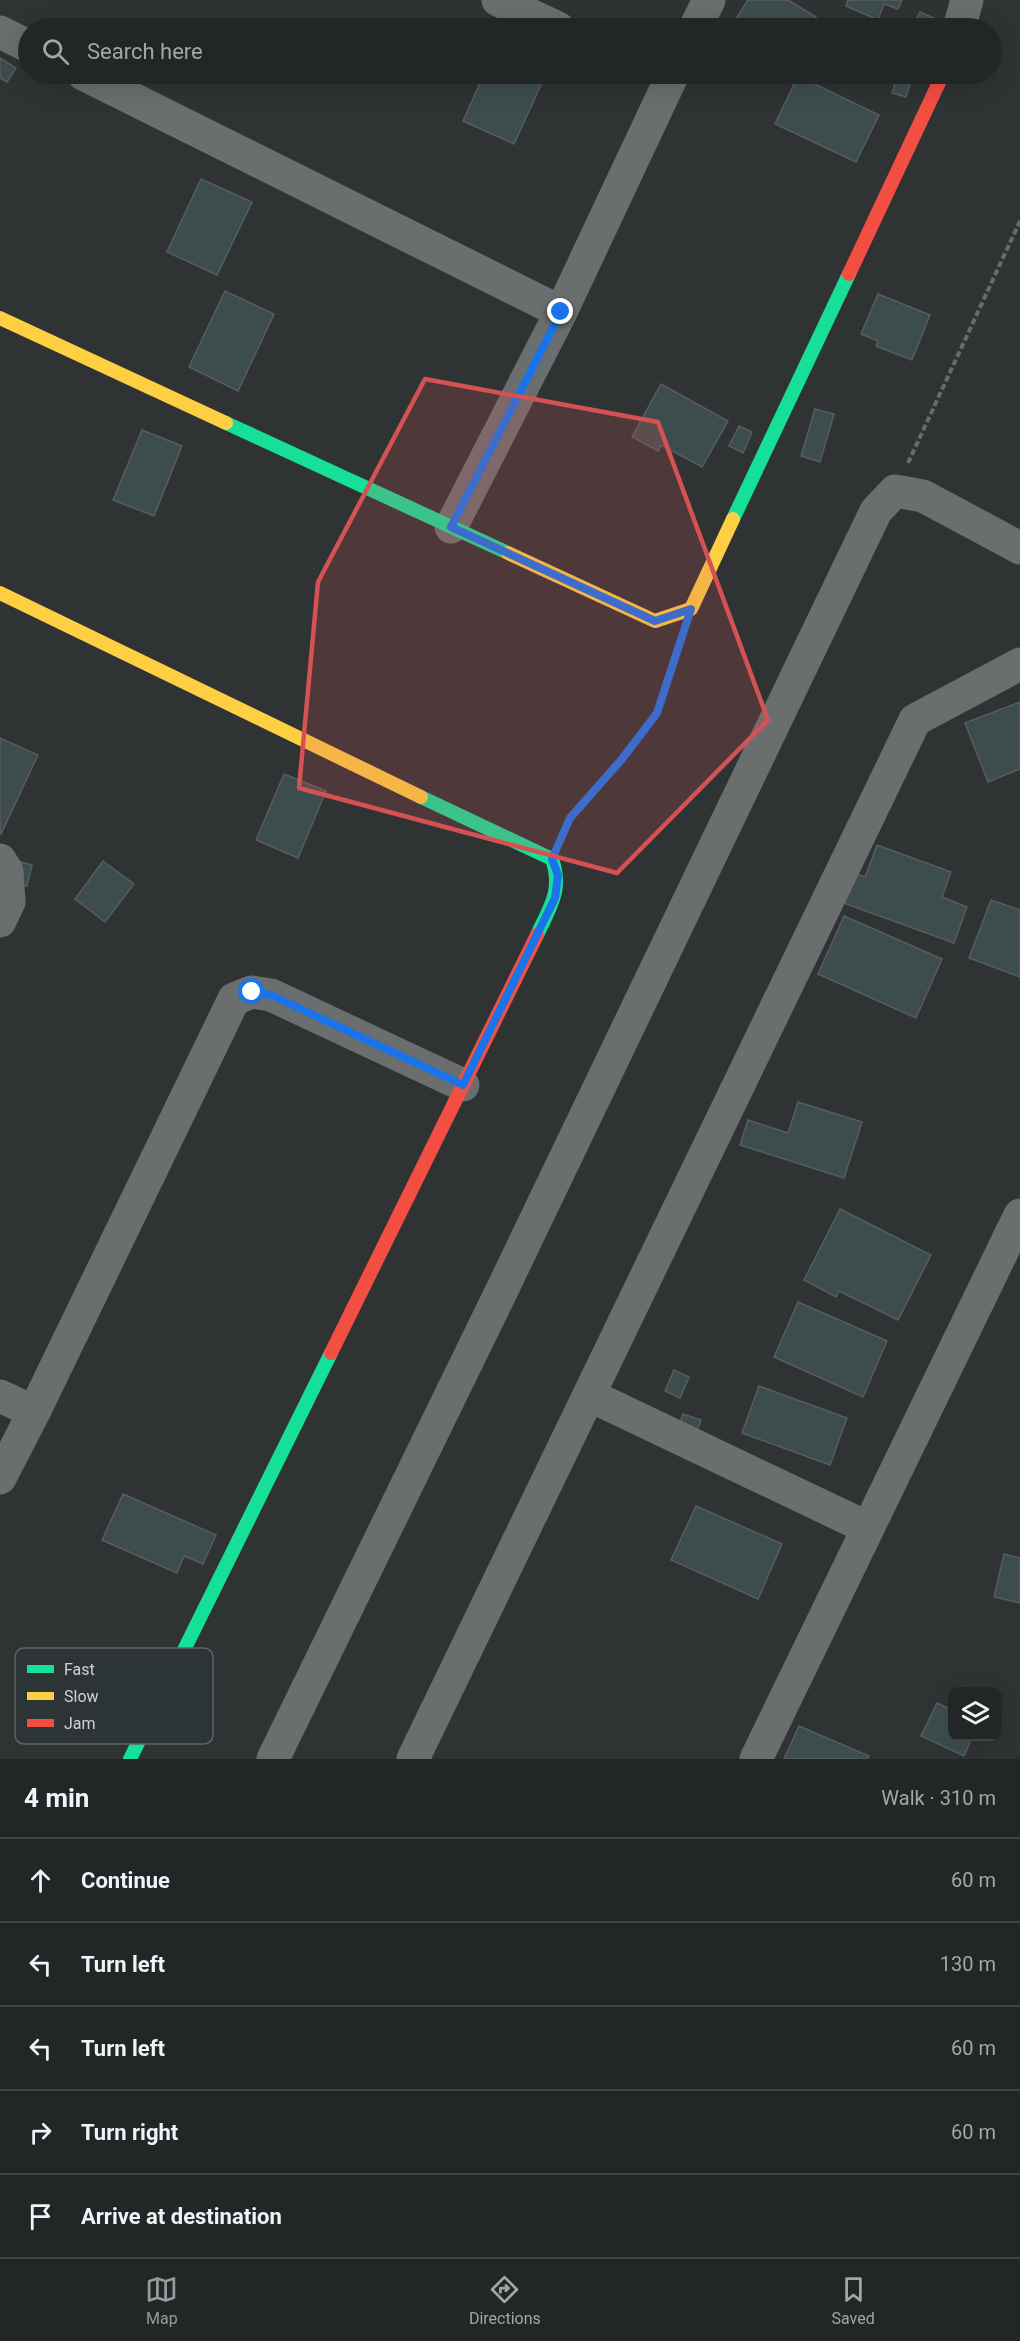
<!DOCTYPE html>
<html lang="en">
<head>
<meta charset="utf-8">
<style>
	body { margin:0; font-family:Roboto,sans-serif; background:#2b2e2f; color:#f1f3f6 }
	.controls { position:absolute; right:18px; bottom:18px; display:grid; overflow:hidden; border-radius:12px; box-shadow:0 6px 24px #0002 }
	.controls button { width:54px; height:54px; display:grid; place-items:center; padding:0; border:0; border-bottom:2px solid #404344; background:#232627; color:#f1f3f6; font:30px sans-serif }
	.stop { position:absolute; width:18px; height:18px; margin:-14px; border:4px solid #1a73e8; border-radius:50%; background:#fff }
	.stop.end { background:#1a73e8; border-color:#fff; box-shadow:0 2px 6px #0008 }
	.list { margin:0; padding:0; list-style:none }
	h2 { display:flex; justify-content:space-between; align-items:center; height:78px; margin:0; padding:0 24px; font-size:26px }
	h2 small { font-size:20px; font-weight:400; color:#a3a5a7 }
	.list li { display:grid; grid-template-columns:39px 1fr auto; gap:18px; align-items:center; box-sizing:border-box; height:84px; padding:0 24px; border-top:2px solid #404344 }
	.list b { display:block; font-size:22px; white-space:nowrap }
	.list em { font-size:20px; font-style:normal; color:#a3a5a7 }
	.icon { flex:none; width:33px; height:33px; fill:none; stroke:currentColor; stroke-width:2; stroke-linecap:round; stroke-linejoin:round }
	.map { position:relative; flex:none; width:1020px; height:1759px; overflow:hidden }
	.search { position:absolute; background:#232627; box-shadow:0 6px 24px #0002; left:18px; right:18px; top:18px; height:66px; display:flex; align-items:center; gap:15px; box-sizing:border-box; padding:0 21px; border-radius:33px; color:#a3a5a7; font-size:22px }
	.sheet { height:498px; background:#232627 }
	nav { display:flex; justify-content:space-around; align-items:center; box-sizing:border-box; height:84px; border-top:2px solid #404344; background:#232627; font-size:16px; color:#a3a5a7 }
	nav a { display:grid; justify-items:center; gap:3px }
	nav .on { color:#969a9c }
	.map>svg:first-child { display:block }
</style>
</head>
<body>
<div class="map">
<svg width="1020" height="1759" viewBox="0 0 1020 1759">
	<rect width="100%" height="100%" fill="#2f3334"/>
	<g fill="#3d4d4d" stroke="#595c5c" stroke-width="1.5">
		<polygon points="748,0 788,0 816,17 809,28 749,28 735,20"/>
		<polygon points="848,0 902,0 898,9 884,4 878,20 846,6"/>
		<polygon points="920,12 936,19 932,28 912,28"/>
		<polygon points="0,58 16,68 7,82 0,78"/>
		<polygon points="484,74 546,74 514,144 463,121"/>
		<polygon points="898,74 913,74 906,97 892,93"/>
		<polygon points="798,76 879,115 856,162 775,124"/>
		<polygon points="201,179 252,202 217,275 167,252"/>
		<polygon points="225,291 274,314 238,391 189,367"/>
		<polygon points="878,294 930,315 912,360 876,346 878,341 861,334"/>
		<polygon points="661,384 728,421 702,467 661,445 658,451 632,437"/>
		<polygon points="815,409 834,414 820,462 801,456"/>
		<polygon points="739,426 752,432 743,453 729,446"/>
		<polygon points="142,430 182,446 154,516 113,500"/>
		<polygon points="1020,702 1020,769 988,782 965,723"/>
		<polygon points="0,738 38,755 1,834 0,833"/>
		<polygon points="284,774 326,791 298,858 256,840"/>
		<polygon points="877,845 951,872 942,897 967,907 954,943 830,898 841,868 865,877"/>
		<polygon points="18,861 32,865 27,886 12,882"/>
		<polygon points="103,861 134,884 105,922 75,899"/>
		<polygon points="991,900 1020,910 1020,977 969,958"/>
		<polygon points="844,916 942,959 916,1018 818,974"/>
		<polygon points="798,1102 862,1122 844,1178 740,1145 748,1120 788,1133"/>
		<polygon points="840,1209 931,1255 898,1320 839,1291 836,1297 804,1280"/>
		<polygon points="798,1302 887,1341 863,1397 774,1357"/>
		<polygon points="674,1370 689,1377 680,1398 665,1391"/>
		<polygon points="759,1386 847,1418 830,1465 742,1433"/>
		<polygon points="683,1414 701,1420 696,1434 678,1428"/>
		<polygon points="123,1494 216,1535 203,1564 184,1556 177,1573 102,1540"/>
		<polygon points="696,1506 782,1544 758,1599 671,1560"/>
		<polygon points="1004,1554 1020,1558 1020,1603 994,1597"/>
		<polygon points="937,1703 952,1710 952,1736 973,1736 964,1756 921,1736"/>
		<polygon points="799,1726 869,1756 867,1759 784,1759"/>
	</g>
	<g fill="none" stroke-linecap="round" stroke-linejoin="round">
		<g stroke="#686a6b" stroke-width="4" stroke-dasharray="6 3" stroke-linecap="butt">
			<polyline points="908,463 1020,221"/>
			<polyline points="564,832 570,818 622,760 657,713 679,644"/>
		</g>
		<g stroke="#6a6e6f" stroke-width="33">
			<polyline points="498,0 558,28"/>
			<polyline points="695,28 709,0"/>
			<polyline points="959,28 967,0"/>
			<polyline points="0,32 28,46"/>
			<polyline points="83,74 561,312"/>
			<polyline points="451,527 561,312 673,74"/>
			<polyline points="0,860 7,871 9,902 0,921"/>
			<polyline points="589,1395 868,1528"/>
			<polyline points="0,1396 34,1412"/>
			<polyline points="0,1478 34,1412 234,999 252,992 271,995 463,1085"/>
			<polyline points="273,1759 500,1294 876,511 895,491 923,496 1020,548"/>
			<polyline points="413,1759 915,720 1020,664"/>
			<polyline points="756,1759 1020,1215"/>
		</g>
		<g stroke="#16e098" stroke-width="14">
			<polyline points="226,423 508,553"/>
			<polyline points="733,519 849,274"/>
			<path d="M 421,797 L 552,859 C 563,890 550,907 537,935"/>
			<polyline points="130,1759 331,1353"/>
		</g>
		<g stroke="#ffcf43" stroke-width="14">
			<polyline points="0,318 226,423"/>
			<polyline points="508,553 655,621 691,609 733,519"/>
			<polyline points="0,593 421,797"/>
		</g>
		<g stroke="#f24e42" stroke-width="14">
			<polyline points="849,274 943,74"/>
			<polyline points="331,1353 537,935"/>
		</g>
	</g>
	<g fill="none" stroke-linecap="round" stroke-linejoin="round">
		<polyline stroke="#1a73e8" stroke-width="8" points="252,992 271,995 463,1085 555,898 558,875 552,859 570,818 622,759 657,713 691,609 655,621 451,527 561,312"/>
	</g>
	<path fill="#d45253" fill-opacity="0.2" stroke="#d45253" stroke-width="4.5" stroke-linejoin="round" d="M 425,379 L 658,422 L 768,720 L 617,873 L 299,788 L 318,582 Z"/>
	<rect x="15" y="1648" width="198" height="96" rx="9" fill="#2d3436" stroke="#5d6365" stroke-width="1.5"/>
	<rect x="27" y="1665" width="27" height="8" fill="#16e098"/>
	<rect x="27" y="1692" width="27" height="8" fill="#ffcf43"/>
	<rect x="27" y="1719" width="27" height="8" fill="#f24e42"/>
	<g font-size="16" fill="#ced2d4">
		<text x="64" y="1675">Fast</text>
		<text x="64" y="1702">Slow</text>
		<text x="64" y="1729">Jam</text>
	</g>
</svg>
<div class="controls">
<button><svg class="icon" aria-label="layers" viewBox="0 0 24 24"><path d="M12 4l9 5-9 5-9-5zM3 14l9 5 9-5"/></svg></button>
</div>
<div class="stop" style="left:252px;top:992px"></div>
<div class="stop end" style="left:561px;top:312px"></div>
<div class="search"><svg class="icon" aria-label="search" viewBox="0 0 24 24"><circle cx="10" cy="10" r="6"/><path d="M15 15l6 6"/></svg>Search here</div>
</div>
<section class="sheet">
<h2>4 min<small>Walk · 310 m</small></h2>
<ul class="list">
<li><svg class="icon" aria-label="ahead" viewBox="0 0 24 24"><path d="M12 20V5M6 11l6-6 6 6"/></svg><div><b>Continue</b></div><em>60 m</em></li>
<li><svg class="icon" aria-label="left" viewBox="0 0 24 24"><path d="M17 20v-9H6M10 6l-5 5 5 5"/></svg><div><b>Turn left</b></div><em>130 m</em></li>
<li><svg class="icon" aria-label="left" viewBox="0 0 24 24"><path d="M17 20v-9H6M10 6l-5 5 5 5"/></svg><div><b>Turn left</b></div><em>60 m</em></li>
<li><svg class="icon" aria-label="right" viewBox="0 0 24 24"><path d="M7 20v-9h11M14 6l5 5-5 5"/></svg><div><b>Turn right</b></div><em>60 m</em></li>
<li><svg class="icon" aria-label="arrive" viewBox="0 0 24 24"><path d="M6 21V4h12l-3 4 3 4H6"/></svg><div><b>Arrive at destination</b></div></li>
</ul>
</section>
<nav>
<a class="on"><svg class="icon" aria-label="map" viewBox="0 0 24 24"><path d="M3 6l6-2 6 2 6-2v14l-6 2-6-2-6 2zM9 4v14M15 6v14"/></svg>Map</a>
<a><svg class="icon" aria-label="directions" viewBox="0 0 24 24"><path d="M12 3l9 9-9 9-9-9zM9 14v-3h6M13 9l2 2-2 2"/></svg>Directions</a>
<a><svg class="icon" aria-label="saved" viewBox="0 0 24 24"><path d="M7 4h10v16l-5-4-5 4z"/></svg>Saved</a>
</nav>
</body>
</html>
